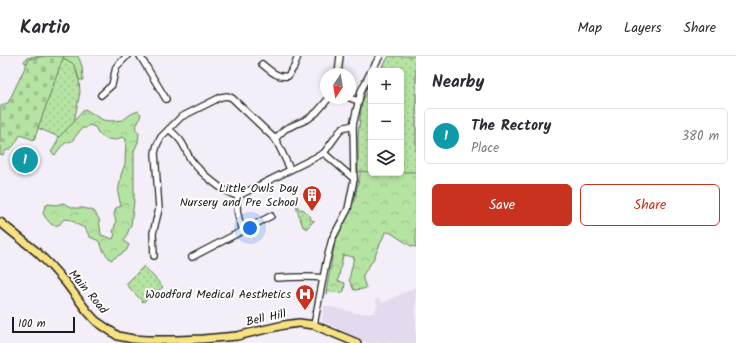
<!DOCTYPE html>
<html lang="en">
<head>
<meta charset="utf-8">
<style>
	body { margin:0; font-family:Kalam,sans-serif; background:#f7f7f7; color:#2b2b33 }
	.controls { position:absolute; right:12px; top:12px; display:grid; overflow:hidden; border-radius:6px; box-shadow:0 2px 6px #0003 }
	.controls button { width:36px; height:36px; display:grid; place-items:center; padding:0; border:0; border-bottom:1px solid #e1e1e2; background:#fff; color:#2b2b33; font:20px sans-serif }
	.compass { position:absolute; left:320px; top:12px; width:36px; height:36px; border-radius:50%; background:#fff; box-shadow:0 2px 6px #0003; rotate:192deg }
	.scale { position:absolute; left:12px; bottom:10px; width:63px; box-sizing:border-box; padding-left:4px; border:2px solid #1c1c1c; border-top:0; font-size:11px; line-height:14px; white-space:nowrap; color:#1c1c1c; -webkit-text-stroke:3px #fff; paint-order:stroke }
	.you { position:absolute; left:250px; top:172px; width:14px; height:14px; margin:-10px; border:3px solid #fff; border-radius:50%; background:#1a73e8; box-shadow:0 0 0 6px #1a73e833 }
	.badge { display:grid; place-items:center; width:26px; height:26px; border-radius:50%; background:#c8321e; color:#fff; font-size:13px; font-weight:700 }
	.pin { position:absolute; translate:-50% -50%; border:2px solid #fff; box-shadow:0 1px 4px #0006 }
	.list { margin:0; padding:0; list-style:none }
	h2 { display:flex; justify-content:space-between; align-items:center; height:52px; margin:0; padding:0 16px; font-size:17px }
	h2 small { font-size:13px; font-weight:400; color:#7c7c81 }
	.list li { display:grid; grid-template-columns:26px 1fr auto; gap:12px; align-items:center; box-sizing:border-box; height:56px; margin:0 8px 8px; padding:0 8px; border:1px solid #e1e1e2; border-radius:6px }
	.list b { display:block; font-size:15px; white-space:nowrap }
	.list p { margin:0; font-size:13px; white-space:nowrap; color:#7c7c81 }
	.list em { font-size:13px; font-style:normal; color:#7c7c81 }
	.actions { display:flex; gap:8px; padding:12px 16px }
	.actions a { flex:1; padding:9px 0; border:1px solid #c8321e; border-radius:6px; text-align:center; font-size:14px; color:#c8321e }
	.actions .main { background:#c8321e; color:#fff }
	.icon { flex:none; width:22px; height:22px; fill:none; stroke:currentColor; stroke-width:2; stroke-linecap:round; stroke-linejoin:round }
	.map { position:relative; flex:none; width:416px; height:287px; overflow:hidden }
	header { display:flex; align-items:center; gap:24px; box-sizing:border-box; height:56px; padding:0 20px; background:#fff; border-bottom:1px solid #e1e1e2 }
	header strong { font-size:19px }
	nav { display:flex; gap:22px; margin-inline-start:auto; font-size:14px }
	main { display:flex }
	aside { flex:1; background:#fff }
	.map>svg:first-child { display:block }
</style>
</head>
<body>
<header>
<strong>Kartio</strong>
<nav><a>Map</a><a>Layers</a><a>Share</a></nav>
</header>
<main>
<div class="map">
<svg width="416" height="287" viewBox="0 0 416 287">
	<defs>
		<pattern id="forest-crowns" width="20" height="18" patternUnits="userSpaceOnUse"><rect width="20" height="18" fill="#b5e3a2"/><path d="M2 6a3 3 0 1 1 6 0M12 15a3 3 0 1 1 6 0" fill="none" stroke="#9bc28b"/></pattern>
		<pattern id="cemetery-stones" width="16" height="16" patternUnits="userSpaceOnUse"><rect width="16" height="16" fill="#b5e3a2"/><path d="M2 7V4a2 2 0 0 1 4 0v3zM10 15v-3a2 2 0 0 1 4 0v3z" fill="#9bc28b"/></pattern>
		<pattern id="park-dots" width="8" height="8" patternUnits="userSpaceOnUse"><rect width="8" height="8" fill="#b5e3a2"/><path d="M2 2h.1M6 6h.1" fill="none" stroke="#9bc28b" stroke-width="1.8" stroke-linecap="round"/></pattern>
	</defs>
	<rect width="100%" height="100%" fill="#f3eef8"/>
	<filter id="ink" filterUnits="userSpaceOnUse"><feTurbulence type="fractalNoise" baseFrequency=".025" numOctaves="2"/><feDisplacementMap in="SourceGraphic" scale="8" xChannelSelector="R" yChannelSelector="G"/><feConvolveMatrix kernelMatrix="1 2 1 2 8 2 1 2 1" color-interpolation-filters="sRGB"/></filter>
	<g filter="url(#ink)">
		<polygon fill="#e4daef" points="416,231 416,287 368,287 322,265 324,250 331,251 356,257 375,257 376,252 378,250 375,244 379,242 382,247"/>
		<g fill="url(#forest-crowns)" stroke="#68805f">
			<polygon points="35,0 78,0 82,10 83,24 79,24 77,16 66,3 58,1 48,2 25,7 24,5 27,2"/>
			<polygon points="384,7 416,13 416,191 411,190 391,177 387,176 385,177 373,204 363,219 363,223 366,232 363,233 354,234 349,224 354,201 343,199 338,225 345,227 344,235 340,237 328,235 327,238 326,236 335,186 354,145 360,119 359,71 363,47 371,31 371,117 401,117 401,15 380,15"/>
			<path d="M 85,53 L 103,64 L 110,65 L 123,64 L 131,58 L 138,55 L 141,58 L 139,65 L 135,72 L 139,77 L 138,86 L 134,95 L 134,145 L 131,169 L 124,185 L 129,189 L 126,195 L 111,204 L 104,196 L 99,185 L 90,181 L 85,172 L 78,169 L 72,164 L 64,163 L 59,169 L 52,169 L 45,161 L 43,157 L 45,150 L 48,148 L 56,149 L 63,147 L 74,152 L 83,152 L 94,155 L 99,163 L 101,179 L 113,183 L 115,178 L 113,176 L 116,166 L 114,158 L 116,152 L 121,150 L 118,137 L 121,119 L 125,108 L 126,83 L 122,81 L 116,84 L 107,83 L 99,78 L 95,71 L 89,69 L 86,72 L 82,72 L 72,85 C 62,87 60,92 55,99 L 51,96 L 55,90 L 59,81 Z"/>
		</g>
		<path fill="url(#cemetery-stones)" stroke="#68805f" d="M 45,0 L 64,0 L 34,84 L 20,79 C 16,87 13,93 5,95 L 3,99 L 0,98 L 0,51 L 4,48 L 8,47 L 29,3 Z"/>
		<g fill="url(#park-dots)" stroke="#68805f">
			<polygon points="389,0 416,0 416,116 401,116 401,15 380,15"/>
			<polygon points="63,2 71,6 74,9 79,24 80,36 74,66 59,81 38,72"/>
			<polygon points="371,30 371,116 358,115 358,80 362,45"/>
			<polygon points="297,150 301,154 303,153 311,161 310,163 313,165 314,164 314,165 306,173 305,171 303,171 296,151"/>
			<polygon points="144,210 163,231 143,246 126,228"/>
		</g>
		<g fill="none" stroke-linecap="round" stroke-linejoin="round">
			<defs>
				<g id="minor">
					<polyline points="140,0 166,43"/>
					<path d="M 262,8 C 271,15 277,22 288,20 L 294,11 L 298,0"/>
					<polyline points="371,15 380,0"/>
					<polyline points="338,18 340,0"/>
					<polyline points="101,39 112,29 116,11 127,0"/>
					<polyline points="350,42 358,45"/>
					<path d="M 169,73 C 173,77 177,80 180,84 C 185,90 187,98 191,104 C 200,116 223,137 238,140 L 324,97 L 342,72 L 353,69"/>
					<polyline points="275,83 285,73 308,63 317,56 329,42"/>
					<polyline points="324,97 354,123"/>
					<path d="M 238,140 C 235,152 238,163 243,174"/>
					<polyline points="154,200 153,177 159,153 155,97 157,89 161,81 181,61 221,41 227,40 232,42 275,83 278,88 290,113"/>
					<polyline points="192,201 271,160"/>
					<path d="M 277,222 C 293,221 308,220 323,222"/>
					<polyline points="314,269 326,207 332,183 348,153 354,123 353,69 361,35 371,15"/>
				</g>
				<polyline id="major" points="0,166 37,196 50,209 66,227 87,255 96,265 118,280 133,283 147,284 177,284 203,283 237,280 284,269 299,267 314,269 357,287"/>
			</defs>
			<use href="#minor" stroke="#1c1c1c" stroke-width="8"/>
			<use href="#major" stroke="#1c1c1c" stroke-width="10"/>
			<use href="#minor" stroke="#fff" stroke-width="5.5"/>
			<use href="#major" stroke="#f7e281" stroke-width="7"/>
		</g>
	</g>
	<defs>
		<symbol id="building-pin" viewBox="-11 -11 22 30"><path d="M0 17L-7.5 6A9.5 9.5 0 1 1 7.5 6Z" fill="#c8321e" stroke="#fff"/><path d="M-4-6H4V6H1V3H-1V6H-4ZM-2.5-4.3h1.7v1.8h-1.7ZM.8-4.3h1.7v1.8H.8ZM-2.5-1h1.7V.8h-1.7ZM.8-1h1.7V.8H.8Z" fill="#fff"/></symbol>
		<symbol id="hospital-pin" viewBox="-11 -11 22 30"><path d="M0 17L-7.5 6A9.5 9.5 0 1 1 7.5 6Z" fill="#c8321e" stroke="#fff"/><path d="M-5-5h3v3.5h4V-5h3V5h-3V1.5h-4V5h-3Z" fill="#fff"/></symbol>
	</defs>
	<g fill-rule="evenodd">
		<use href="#building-pin" x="301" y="128" width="22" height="30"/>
		<use href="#hospital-pin" x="294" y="227" width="22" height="30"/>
	</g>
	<g text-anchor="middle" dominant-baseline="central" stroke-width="4" stroke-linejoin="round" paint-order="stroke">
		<g font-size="12" fill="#1c1c1c" stroke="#fff" text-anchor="end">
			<text x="298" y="132">Little Owls Day<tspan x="298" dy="14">Nursery and Pre School</tspan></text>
			<text x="291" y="238">Woodford Medical Aesthetics</text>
		</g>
		<g font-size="12" fill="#1c1c1c" stroke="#fff">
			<text transform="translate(88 236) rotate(50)">Main Road</text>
			<text transform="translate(266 262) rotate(-12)">Bell Hill</text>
		</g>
	</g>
</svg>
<div class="controls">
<button>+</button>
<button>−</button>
<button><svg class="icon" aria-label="layers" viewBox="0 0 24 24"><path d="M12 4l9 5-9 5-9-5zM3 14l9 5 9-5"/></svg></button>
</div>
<svg class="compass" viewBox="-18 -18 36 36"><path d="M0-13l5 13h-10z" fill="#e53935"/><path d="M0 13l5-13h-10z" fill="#7c7c81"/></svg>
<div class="scale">100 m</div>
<div class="you"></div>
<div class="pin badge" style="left:25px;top:104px;background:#0f9aa8">1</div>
</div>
<aside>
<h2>Nearby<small></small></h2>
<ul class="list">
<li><span class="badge" style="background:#0f9aa8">1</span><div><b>The Rectory</b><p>Place</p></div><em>380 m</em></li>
</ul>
<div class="actions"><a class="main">Save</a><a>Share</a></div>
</aside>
</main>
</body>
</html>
